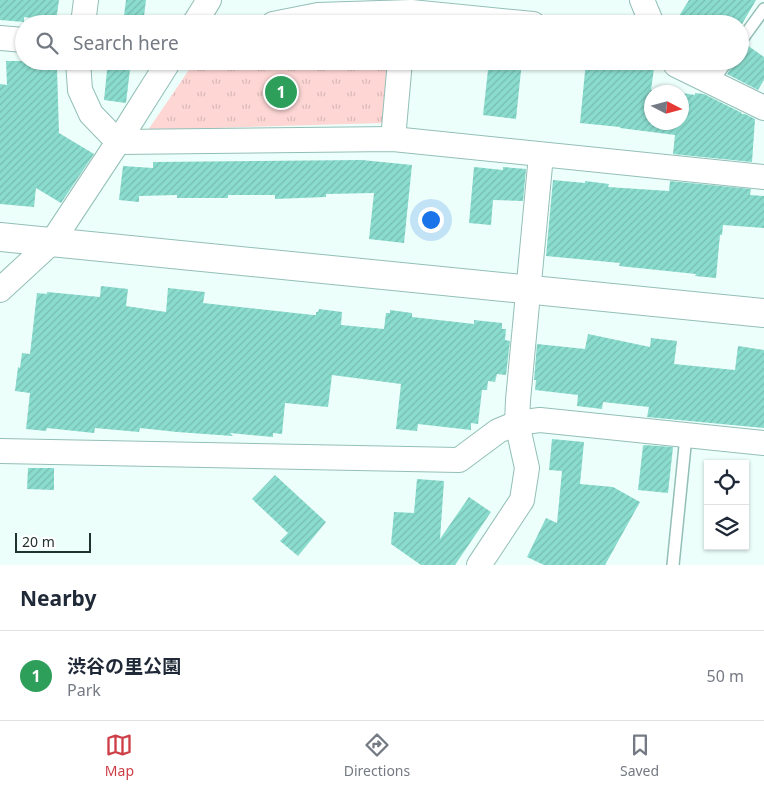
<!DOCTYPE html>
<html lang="en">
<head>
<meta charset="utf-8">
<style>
	body { margin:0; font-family:"Noto Sans","Noto Sans JP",sans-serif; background:#f2f2f3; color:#1f2937 }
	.controls { position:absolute; right:15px; bottom:15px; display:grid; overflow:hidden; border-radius:0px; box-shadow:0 1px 4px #0004 }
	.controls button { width:45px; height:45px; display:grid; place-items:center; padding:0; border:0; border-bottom:1px solid #e0e1e3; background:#fff; color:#1f2937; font:25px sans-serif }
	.compass { position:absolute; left:644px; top:85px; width:45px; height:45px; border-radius:50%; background:#fff; box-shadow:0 1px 4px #0004; rotate:96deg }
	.scale { position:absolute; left:15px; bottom:12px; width:76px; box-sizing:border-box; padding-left:5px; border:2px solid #20322e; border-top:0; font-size:14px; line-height:18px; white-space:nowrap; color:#20322e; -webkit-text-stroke:4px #fff; paint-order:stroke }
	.you { position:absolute; left:430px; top:219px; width:18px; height:18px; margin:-12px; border:4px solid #fff; border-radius:50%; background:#1a73e8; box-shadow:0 0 0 8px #1a73e833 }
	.badge { display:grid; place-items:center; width:32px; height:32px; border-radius:50%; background:#ce3e47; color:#fff; font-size:16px; font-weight:700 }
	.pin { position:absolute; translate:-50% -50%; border:2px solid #fff; box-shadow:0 1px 5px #0006 }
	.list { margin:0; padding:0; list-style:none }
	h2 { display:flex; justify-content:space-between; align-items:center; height:65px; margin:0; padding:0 20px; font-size:21px }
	h2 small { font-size:16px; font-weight:400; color:#747a83 }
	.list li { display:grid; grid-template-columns:32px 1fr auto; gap:15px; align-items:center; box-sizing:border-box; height:90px; padding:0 20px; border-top:1px solid #e0e1e3 }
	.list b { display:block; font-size:19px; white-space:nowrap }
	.list p { margin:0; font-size:16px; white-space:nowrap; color:#747a83 }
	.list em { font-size:16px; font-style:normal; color:#747a83 }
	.icon { flex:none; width:28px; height:28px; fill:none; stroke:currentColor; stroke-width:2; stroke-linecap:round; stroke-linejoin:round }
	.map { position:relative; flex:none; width:764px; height:565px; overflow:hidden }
	.search { position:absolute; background:#fff; box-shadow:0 1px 4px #0004; left:15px; right:15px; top:15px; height:55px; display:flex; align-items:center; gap:12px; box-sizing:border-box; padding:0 18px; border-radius:28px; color:#747a83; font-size:19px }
	.sheet { height:155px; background:#fff }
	nav { display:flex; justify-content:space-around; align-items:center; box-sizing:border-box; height:70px; border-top:1px solid #e0e1e3; background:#fff; font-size:14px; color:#747a83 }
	nav a { display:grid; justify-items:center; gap:2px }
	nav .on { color:#ce3e47 }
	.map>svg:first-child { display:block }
</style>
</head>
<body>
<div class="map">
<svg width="764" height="565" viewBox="0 0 764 565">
	<defs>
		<pattern id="grass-tufts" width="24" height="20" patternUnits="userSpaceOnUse" patternTransform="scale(1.25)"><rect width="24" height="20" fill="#fed7d5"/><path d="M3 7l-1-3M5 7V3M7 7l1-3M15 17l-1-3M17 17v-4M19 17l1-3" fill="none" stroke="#d9b9b7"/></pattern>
		<pattern id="building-hatch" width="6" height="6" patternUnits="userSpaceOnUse" patternTransform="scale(1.25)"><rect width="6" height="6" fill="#8adcce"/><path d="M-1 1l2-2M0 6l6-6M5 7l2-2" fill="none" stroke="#77bdb1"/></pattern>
	</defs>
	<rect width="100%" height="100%" fill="#edfffb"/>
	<polygon fill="url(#grass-tufts)" points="195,61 392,61 384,123 148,130"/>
	<g fill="url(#building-hatch)">
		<polygon points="0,0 59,0 56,21 24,17 24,22 0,20"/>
		<polygon points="126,0 146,0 143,24 123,24"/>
		<polygon points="689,0 756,0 742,24 674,24"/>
		<polygon points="747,45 764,57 764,80 758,90 727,74 733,65 734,61 740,61 740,49 743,49"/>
		<polygon points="6,61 33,61 33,69 57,68 59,133 94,154 61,203 36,188 34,207 0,204 0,84 7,85"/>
		<polygon points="108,61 131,61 126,103 104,100"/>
		<polygon points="489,61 522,61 516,119 483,115"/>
		<polygon points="586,61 655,61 651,90 673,92 652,92 652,122 682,122 682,93 695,95 695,93 704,94 742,113 741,114 745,114 755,119 752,162 673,154 675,135 620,128 620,127 580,123"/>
		<polygon points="362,160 412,165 404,243 369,239 374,193 326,194 326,197 275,199 275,195 228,195 228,198 177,198 177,195 139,196 139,202 119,200 123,166 153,168 153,162"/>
		<polygon points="474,167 503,170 503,167 526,169 523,201 493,200 491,225 469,223"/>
		<polygon points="553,180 585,183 585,181 609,184 608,187 669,191 670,181 751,189 750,195 764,196 764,228 723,225 722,235 720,235 716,278 695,276 696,274 619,266 620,263 546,256"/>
		<polygon points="101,286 128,289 126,306 166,312 168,288 205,292 203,303 313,315 316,315 316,312 318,312 319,309 342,312 341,325 384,329 386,313 390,313 390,310 412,313 412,317 474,324 474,320 502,323 502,329 506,329 505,340 510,341 506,375 497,374 495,382 488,381 487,390 482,390 478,424 471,423 471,430 418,424 417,431 396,429 401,384 332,375 328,407 285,403 282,434 273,433 273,437 230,433 233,436 177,432 140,428 139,432 95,428 94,433 47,428 46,431 26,429 30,393 15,391 18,367 20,368 22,353 30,354 37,293 47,294 47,292 100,297"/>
		<polygon points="588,334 650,347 651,338 677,341 674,364 735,370 738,346 764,350 764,428 647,417 649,407 603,402 602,409 577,406 578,395 535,390 536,380 534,380 537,344 585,349"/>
		<polygon points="552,439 584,442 580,484 613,487 640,502 605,565 544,565 527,557 546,518 557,523 562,471 549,470"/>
		<polygon points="644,445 673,447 668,493 638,490 643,446"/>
		<polygon points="28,468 54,468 54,490 27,489"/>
		<polygon points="275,475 326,522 298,556 280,541 288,533 252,499"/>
		<polygon points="417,479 444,481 440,539 469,497 491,512 455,565 421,565 391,544 394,512 414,513"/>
	</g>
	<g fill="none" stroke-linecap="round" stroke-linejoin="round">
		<defs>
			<g id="service">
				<polyline points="740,42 764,9"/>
				<polyline points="712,82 727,61"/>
				<polyline points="673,565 686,436"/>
			</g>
			<g id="minor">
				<polyline points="642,0 652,24"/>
				<polyline points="83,24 86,0"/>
				<polyline points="194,24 209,0"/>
				<polyline points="273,24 318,15 411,12 533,24"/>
				<polyline points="0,38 24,40"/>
				<polyline points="78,61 80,90 91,114 118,142 393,139 764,177"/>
				<polyline points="673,61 676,65 764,108"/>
				<polyline points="393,139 400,61"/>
				<polyline points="0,290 52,242 118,142 169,61"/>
				<polyline points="0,451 459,460 498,431 517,423 540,420 764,443"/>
				<polyline points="479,565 522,500 527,468 517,423 518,400 541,155"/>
			</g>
			<polyline id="tertiary" points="0,237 764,313"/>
		</defs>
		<use href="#service" stroke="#93bfb7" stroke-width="14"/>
		<use href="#minor" stroke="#93bfb7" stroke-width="26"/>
		<use href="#tertiary" stroke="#93bfb7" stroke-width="30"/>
		<use href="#service" stroke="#fff" stroke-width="11"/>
		<use href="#minor" stroke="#fff" stroke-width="24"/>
		<use href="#tertiary" stroke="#fff" stroke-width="28"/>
	</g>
</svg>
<div class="controls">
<button><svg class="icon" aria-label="locate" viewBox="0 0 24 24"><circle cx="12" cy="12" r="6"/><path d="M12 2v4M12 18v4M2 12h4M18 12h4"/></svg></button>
<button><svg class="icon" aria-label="layers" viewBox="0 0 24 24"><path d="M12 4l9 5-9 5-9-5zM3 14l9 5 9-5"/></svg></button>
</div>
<svg class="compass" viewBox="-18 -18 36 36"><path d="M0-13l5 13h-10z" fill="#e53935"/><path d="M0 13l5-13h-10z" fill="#747a83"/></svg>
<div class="scale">20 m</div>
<div class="you"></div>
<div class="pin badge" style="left:281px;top:92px;background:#2e9e5b">1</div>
<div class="search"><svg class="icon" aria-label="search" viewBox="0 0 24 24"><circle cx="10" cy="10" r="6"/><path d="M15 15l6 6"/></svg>Search here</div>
</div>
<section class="sheet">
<h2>Nearby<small></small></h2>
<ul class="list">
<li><span class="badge" style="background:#2e9e5b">1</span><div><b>渋谷の里公園</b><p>Park</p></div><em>50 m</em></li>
</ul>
</section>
<nav>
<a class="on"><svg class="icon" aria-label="map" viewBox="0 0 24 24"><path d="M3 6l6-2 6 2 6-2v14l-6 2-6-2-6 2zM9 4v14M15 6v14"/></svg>Map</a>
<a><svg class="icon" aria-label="directions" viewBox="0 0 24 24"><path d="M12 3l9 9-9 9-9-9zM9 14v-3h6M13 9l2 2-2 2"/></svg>Directions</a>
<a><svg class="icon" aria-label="saved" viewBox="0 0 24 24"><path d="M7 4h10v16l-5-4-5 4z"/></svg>Saved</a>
</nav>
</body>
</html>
